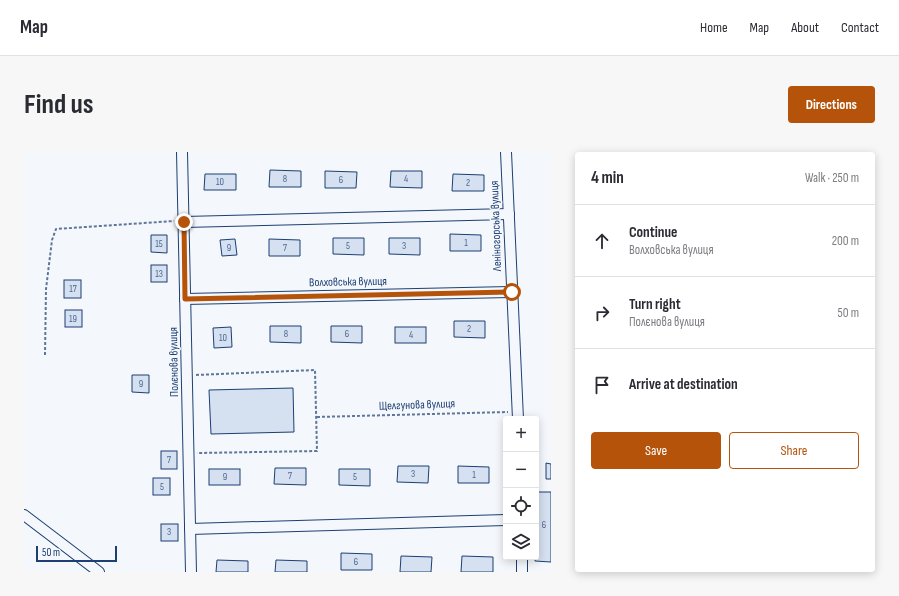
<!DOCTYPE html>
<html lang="en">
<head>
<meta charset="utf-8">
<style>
	body { margin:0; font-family:"Sofia Sans Condensed",sans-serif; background:#f7f7f7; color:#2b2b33 }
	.controls { position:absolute; right:12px; bottom:12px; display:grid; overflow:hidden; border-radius:4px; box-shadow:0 2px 10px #0003 }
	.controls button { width:36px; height:36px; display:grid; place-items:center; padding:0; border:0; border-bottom:1px solid #e1e1e2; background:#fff; color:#2b2b33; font:20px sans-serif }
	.scale { position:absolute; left:12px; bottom:10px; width:81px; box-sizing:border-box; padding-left:4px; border:2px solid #1d3f73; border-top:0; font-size:11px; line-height:14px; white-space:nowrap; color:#1d3f73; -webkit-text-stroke:3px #f4f7fb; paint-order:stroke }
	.stop { position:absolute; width:12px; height:12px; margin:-9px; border:3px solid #b45309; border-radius:50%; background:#fff }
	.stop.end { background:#b45309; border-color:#fff; box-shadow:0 1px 4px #0008 }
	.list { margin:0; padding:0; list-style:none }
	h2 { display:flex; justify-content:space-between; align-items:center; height:52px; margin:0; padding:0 16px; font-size:17px }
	h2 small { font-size:13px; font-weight:400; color:#7c7c81 }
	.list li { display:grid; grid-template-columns:26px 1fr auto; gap:12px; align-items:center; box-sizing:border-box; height:72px; padding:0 16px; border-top:1px solid #e1e1e2 }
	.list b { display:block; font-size:15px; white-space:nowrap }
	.list p { margin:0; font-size:13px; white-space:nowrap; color:#7c7c81 }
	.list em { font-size:13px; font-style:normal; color:#7c7c81 }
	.actions { display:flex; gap:8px; padding:12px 16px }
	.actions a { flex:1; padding:9px 0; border:1px solid #b45309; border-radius:4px; text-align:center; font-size:14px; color:#b45309 }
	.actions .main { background:#b45309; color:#fff }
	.icon { flex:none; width:22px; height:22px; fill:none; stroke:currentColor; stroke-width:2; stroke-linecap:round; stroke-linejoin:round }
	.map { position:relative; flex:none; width:527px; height:420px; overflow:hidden; border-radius:4px }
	header { display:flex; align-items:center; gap:24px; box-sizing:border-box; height:56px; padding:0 20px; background:#fff; border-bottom:1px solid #e1e1e2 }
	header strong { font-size:19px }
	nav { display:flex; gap:22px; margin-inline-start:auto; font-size:14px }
	.intro { display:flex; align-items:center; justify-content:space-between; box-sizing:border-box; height:96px; padding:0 24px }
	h1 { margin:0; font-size:28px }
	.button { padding:10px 18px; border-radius:4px; background:#b45309; color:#fff; font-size:14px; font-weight:700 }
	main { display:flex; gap:24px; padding:0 24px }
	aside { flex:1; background:#fff; border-radius:4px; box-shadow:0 2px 10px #0003 }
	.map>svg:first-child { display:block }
</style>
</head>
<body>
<header>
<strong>Map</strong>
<nav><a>Home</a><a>Map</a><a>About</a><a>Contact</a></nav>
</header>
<div class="intro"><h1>Find us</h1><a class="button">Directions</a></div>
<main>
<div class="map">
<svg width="527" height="420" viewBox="0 0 527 420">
	<rect width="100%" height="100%" fill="#f4f7fb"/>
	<g fill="#d5e0f0" stroke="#1d3f73">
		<polygon points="246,18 277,19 277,35 245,35"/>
		<polygon points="301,19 333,20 332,36 301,36"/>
		<polygon points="367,19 398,19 398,36 366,35"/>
		<polygon points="181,22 212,22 212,38 180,38"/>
		<polygon points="429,22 460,23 460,39 428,39"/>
		<polygon points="426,82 457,83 457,99 426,99"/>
		<polygon points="127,83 143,83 143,101 127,100"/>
		<polygon points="309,86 340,86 340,103 309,102"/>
		<polygon points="365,86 396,86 396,103 365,102"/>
		<polygon points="211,87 213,103 198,104 196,88"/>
		<polygon points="245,87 276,88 276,104 245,104"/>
		<rect x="127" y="113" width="16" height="17"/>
		<rect x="40" y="128" width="17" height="18"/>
		<rect x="41" y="158" width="17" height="17"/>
		<polygon points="430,169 461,169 461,186 430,185"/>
		<polygon points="246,174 277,174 277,191 246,190"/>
		<polygon points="307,174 338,174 338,191 307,190"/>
		<polygon points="207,175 208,195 190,196 189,176"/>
		<rect x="371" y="175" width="31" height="16"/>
		<polygon points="108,223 125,223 125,241 108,240"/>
		<polygon points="269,236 270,280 187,282 185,238"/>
		<rect x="137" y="299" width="16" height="18"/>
		<polygon points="522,311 527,312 527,327 522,327"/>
		<polygon points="374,314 405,314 404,331 373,330"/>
		<polygon points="434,314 465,315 465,331 434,331"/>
		<polygon points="251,316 282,316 282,333 250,332"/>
		<rect x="185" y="317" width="31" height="16"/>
		<polygon points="315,317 346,317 346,334 315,333"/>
		<rect x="129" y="326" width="17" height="17"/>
		<polygon points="512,340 527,340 527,410 511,409 511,405 512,405"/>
		<rect x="137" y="372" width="17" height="17"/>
		<polygon points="317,401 348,402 348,418 317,418"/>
		<polygon points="377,404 408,405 407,420 376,420"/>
		<polygon points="438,404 469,405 469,420 437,420"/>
		<polygon points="193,408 224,409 224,420 192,420"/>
		<polygon points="252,408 283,409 283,420 251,420"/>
	</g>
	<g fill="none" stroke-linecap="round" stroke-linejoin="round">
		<defs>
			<g id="minor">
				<polyline points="158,0 167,420"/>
				<polyline points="482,0 494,267"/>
				<polyline points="160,70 485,62"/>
				<polyline points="161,147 488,140"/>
				<polyline points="0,363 75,420"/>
				<polyline points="166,377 482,368"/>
				<polyline points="498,405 498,420"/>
			</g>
		</defs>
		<use href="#minor" stroke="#1d3f73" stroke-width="12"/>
		<g stroke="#5e769c" stroke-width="2" stroke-dasharray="3 2" stroke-linecap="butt">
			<polyline points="21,203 22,137 28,88 32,77 150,69"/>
			<polyline points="172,223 291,218 293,299 173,301"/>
			<polyline points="293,265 484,260"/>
		</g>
		<use href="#minor" stroke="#f4f7fb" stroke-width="10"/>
	</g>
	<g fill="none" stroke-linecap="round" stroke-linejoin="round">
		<polyline stroke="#b45309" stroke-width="5" points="160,70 161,147 488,140"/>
	</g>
	<g text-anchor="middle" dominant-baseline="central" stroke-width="3" stroke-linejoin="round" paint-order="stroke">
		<g font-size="10" fill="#4b6792">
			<text x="261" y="27">8</text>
			<text x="382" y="27">4</text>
			<text x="317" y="28">6</text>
			<text x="196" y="30">10</text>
			<text x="444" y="31">2</text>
			<text x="442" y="91">1</text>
			<text x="135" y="92">15</text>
			<text x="324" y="94">5</text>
			<text x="380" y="94">3</text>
			<text x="205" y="96">9</text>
			<text x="261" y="96">7</text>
			<text x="135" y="122">13</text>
			<text x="49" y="137">17</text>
			<text x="49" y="167">19</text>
			<text x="445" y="177">2</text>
			<text x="262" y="182">8</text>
			<text x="323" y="182">6</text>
			<text x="387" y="183">4</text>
			<text x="199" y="186">10</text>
			<text x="117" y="232">9</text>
			<text x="145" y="308">7</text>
			<text x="389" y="322">3</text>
			<text x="450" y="323">1</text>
			<text x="266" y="324">7</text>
			<text x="201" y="325">9</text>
			<text x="331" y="325">5</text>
			<text x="138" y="335">5</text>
			<text x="520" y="373">6</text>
			<text x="145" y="380">3</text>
			<text x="332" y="410">6</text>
		</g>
		<g font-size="12" fill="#1d3f73" stroke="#f4f7fb">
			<text transform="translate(472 74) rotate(-92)">Леніногорська вулиця</text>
			<text transform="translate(324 130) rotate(-1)">Волховська вулиця</text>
			<text transform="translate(150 210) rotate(-91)">Полєнова вулиця</text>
			<text transform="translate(393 253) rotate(-2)">Щелгунова вулиця</text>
		</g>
	</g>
</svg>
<div class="controls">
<button>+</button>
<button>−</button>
<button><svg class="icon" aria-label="locate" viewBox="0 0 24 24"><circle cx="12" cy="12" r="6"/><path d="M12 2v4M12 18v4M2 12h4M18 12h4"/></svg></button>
<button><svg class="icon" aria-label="layers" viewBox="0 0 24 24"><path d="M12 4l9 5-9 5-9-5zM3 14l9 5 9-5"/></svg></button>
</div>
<div class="scale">50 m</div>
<div class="stop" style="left:488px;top:140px"></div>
<div class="stop end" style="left:160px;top:70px"></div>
</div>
<aside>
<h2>4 min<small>Walk · 250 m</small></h2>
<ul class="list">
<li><svg class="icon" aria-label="ahead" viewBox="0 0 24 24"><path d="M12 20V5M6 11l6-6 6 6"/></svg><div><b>Continue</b><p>Волховська вулиця</p></div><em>200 m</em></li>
<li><svg class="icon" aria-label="right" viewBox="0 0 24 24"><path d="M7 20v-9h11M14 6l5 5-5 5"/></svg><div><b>Turn right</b><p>Полєнова вулиця</p></div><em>50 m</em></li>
<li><svg class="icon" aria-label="arrive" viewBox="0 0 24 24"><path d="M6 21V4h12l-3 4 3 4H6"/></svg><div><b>Arrive at destination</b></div></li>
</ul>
<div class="actions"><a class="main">Save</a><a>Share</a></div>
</aside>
</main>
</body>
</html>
